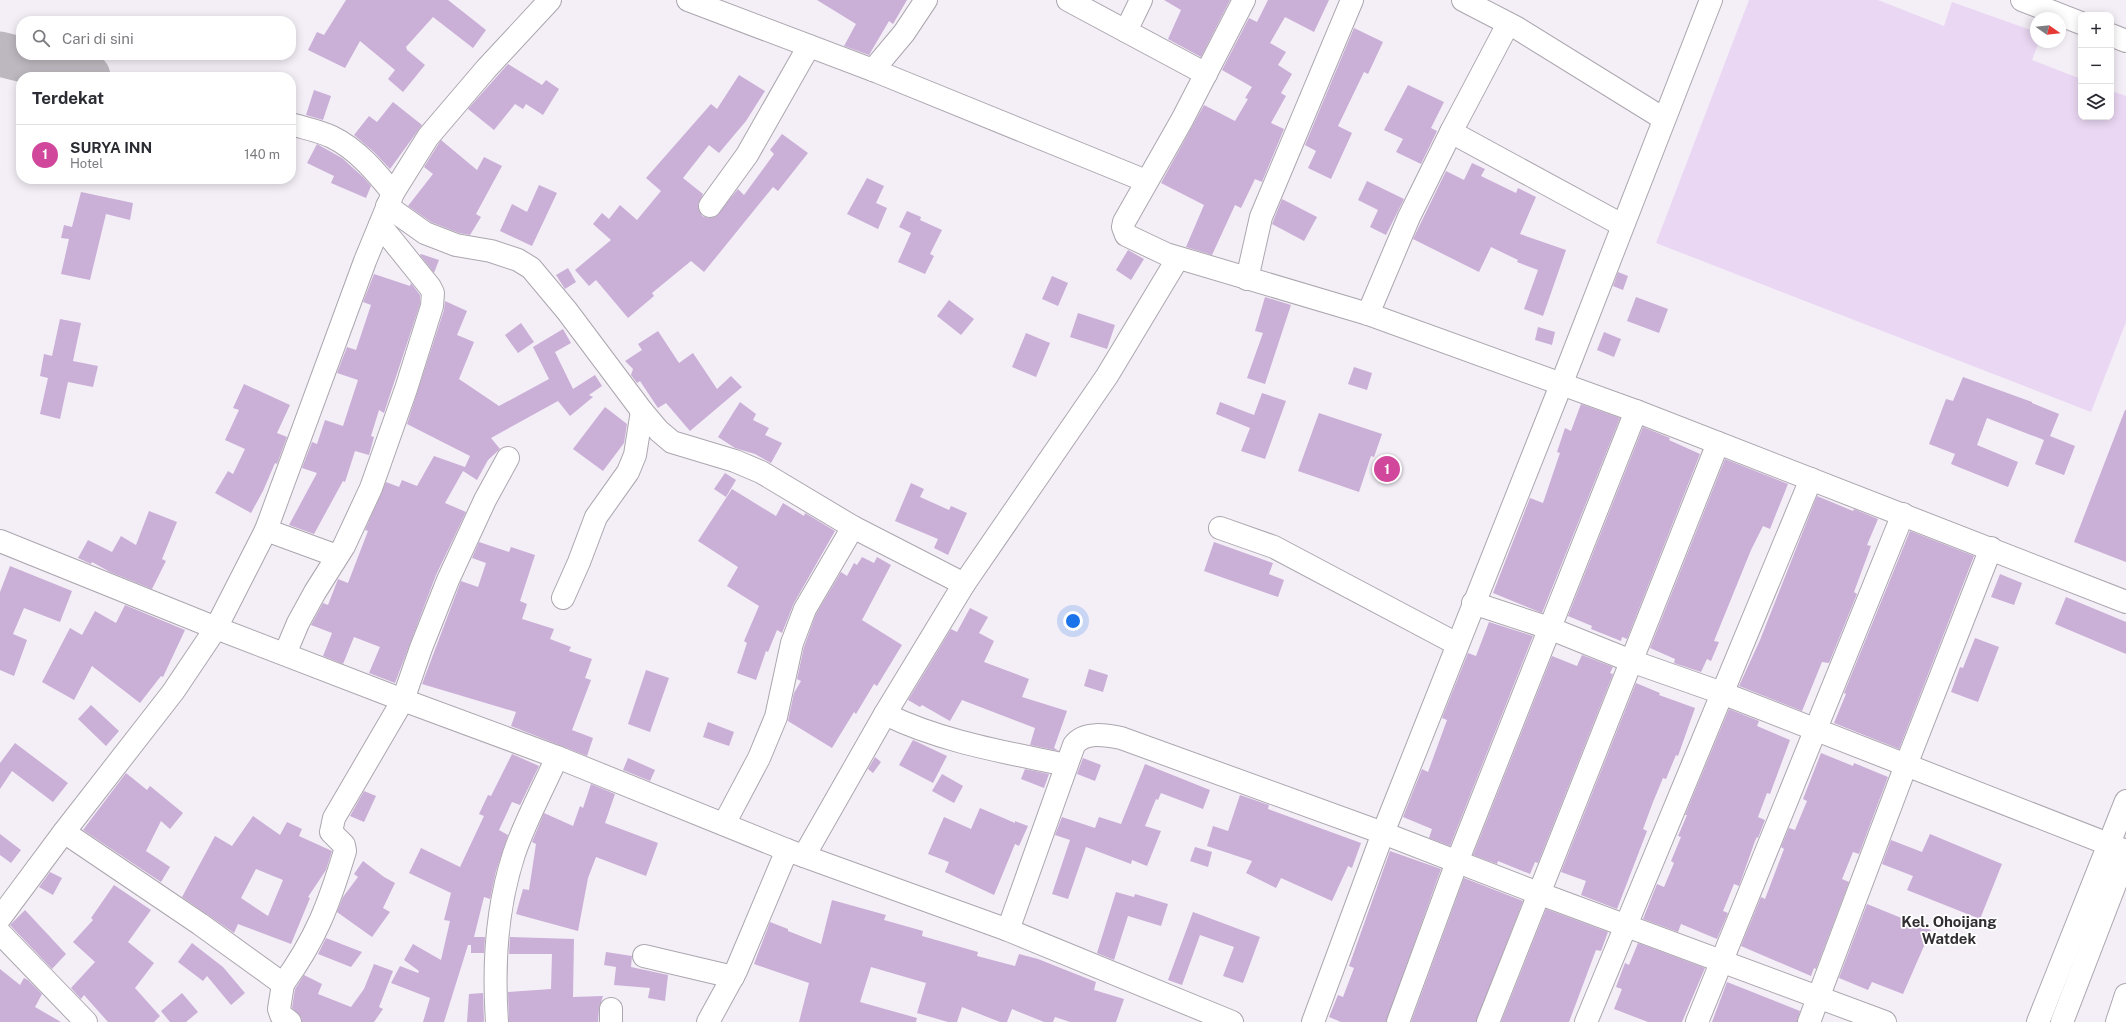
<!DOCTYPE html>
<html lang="id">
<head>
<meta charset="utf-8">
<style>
	body { margin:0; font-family:"Public Sans",sans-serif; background:#f7f7f7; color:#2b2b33 }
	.controls { position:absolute; right:12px; top:12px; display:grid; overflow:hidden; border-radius:8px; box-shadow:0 2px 10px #0003 }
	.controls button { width:36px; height:36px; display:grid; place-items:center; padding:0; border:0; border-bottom:1px solid #e1e1e2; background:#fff; color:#2b2b33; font:20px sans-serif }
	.compass { position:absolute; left:2030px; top:12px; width:36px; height:36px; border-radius:50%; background:#fff; box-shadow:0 2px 10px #0003; rotate:104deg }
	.you { position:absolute; left:1073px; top:621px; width:14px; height:14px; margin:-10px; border:3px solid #fff; border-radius:50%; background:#1a73e8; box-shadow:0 0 0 6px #1a73e833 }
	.badge { display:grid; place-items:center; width:26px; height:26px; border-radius:50%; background:#847d23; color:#fff; font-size:13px; font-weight:700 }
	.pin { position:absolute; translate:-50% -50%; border:2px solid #fff; box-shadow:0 1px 4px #0006 }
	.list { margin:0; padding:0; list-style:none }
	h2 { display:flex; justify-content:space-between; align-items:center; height:52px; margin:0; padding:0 16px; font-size:17px }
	h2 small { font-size:13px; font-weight:400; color:#7c7c81 }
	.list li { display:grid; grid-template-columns:26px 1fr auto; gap:12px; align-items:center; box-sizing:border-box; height:60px; padding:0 16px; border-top:1px solid #e1e1e2 }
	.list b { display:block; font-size:15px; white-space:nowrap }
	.list p { margin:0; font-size:13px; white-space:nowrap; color:#7c7c81 }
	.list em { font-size:13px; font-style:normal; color:#7c7c81 }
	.icon { flex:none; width:22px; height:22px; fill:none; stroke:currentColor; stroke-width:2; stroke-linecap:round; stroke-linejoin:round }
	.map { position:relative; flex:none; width:2126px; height:1022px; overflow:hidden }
	.search { position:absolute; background:#fff; box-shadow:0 2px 10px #0003; left:16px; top:16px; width:280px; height:44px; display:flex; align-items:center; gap:10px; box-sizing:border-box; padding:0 14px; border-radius:16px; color:#7c7c81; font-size:15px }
	.panel { position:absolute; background:#fff; box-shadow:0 2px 10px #0003; left:16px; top:72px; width:280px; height:112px; border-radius:16px }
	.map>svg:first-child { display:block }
</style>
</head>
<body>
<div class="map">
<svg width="2126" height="1022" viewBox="0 0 2126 1022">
	<rect width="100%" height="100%" fill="#f4eef7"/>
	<polygon fill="#ead7f3" points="1749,0 1878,0 1944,26 1952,2 2036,32 2036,42 2039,42 2032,60 2081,79 2081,117 2111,117 2111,91 2126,96 2126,322 2091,412 1656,243"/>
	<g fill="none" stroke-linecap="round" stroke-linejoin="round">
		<polyline stroke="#bdb8bf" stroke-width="45" points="0,54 88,76"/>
	</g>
	<g fill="#caafd7" fill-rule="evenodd">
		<polygon points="346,0 448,0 486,30 473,48 433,17 406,47 407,50 425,65 403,92 388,79 395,70 360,41 345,68 308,50 317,32 324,35"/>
		<polygon points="817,0 907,0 893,24 889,21 869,55 844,46 856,24"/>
		<polygon points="1164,0 1230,0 1201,57 1168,39 1181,10"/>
		<polygon points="1268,0 1329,0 1314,32 1285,17 1270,43 1286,52 1278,65 1292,74 1281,93 1286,96 1271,123 1284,129 1262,182 1255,179 1241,208 1235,205 1212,255 1186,247 1204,205 1161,183 1204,105 1235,121 1248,99 1245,98 1252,87 1222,70 1249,18 1257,22"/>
		<polygon points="1354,28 1383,42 1368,74 1364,72 1338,126 1352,133 1331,179 1308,168 1316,151 1305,145"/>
		<polygon points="508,64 542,85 546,80 559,89 543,115 526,104 523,109 515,104 494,130 468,109"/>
		<polygon points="739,75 765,91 746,121 719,153 709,145 683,178 703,194 698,205 702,216 708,218 715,217 738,189 744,195 774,154 770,150 782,134 808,153 778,191 773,187 704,272 691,261 652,293 654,296 628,318 596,280 589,286 575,270 611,240 593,224 602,213 609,219 620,205 637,220 661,191 646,178 711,104 717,109"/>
		<polygon points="1408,85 1444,102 1431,128 1437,131 1421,164 1396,152 1403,139 1384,130"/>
		<polygon points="314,90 331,96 323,120 306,115"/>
		<polygon points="393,102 422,125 390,169 374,152 354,135 369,116 377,122"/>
		<polygon points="441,140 477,170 484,157 502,166 476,214 481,217 470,235 459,233 431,222 408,206 433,174 424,167"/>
		<polygon points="317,144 342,158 364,178 371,186 366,198 331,183 334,176 307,163"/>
		<polygon points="1472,163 1485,169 1481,176 1516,193 1518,188 1536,197 1520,234 1566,250 1543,316 1524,309 1538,270 1517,262 1518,260 1491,247 1479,272 1413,239 1446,171 1464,180"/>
		<polygon points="867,178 884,186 876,203 887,208 878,229 847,214"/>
		<polygon points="1367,181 1404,199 1386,235 1370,227 1378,210 1358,200"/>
		<polygon points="539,185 557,193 532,246 500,231 512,204 527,212"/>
		<polygon points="81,192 133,203 130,220 106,214 90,280 61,274 69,239 61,238 64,225 72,227"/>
		<polygon points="1282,199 1317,217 1304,241 1272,224"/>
		<polygon points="907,211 921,217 920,220 942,230 930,254 934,256 925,274 898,262 911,233 899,227"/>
		<polygon points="1128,250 1144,259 1131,280 1116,270"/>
		<polygon points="421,254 439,260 434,273 420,255"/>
		<polygon points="568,268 576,282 565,289 556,275"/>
		<polygon points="1618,272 1628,276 1623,290 1613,286"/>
		<polygon points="374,274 410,286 411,283 420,295 420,304 384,413 379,410 371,436 374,437 369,455 355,451 345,482 343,481 314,534 289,525 317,473 302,468 312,442 317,444 325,420 343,426 358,380 337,373 347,347 356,350 371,305 363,302"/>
		<polygon points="1052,276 1068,283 1058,306 1042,299"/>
		<polygon points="1265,297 1291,305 1265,384 1247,378 1263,333 1255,331"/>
		<polygon points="1636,297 1668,309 1659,333 1627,321"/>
		<polygon points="949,300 974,319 961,335 937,316"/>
		<polygon points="445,301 467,311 457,335 474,342 459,379 499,406 549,379 533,347 563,329 571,343 555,352 573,389 595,375 602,386 589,395 593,397 570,416 558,401 491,438 500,449 488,460 477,480 463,471 445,503 466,512 436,575 395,683 369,673 380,647 354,637 343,664 323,656 332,633 311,625 323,603 328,605 338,579 348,583 368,531 365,530 386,482 399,487 402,480 417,486 434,456 465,467 470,456 407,424 444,310"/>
		<polygon points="1078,313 1115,325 1107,349 1070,337"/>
		<polygon points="60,319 81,323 73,361 98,366 93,387 68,382 60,419 40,414 48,378 40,376 44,354 52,356"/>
		<polygon points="521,323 534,342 518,353 505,335"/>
		<polygon points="1538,327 1555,332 1552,345 1535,340"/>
		<polygon points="658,331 679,363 693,353 717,389 731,376 742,387 690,431 666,403 658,408 640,381 637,383 631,375 633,369 625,361 642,350 638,344"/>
		<polygon points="1604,332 1621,339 1614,357 1597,350"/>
		<polygon points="1026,333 1050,343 1036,377 1012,367"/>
		<polygon points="1354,367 1372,373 1367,390 1348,384"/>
		<polygon points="1963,377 2032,402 2032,403 2059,414 2050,436 2075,446 2064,475 2035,464 2044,440 1987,418 1977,445 2018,462 2008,487 1951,464 1955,454 1929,444 1946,399 1953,401"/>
		<polygon points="244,384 290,405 277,433 287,437 277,464 275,463 263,491 251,513 215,493 228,471 233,474 245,449 225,440 239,410 233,408"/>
		<polygon points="1262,393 1286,401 1265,459 1241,451 1250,428 1216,414 1220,402 1254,415"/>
		<polygon points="740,402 756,414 753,420 769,428 765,435 782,443 771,463 755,454 735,448 718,437"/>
		<polygon points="1581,404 1620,418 1542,613 1493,593 1530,498 1543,503 1560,453 1557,452 1565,428 1571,431"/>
		<polygon points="605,407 627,424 624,443 603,471 573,449"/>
		<polygon points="2125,410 2126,410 2126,562 2074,542"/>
		<polygon points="1319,413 1382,434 1374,457 1371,456 1359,492 1298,471"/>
		<polygon points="1643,427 1670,438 1669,440 1700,454 1627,639 1622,637 1621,641 1591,629 1592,626 1568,616"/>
		<polygon points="1725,459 1788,484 1770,529 1763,526 1751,550 1714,641 1719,642 1711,661 1707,659 1701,672 1674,663 1675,659 1650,648"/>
		<polygon points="725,473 736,480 726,497 714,489"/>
		<polygon points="911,483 924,489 920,497 949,510 951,506 967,513 948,555 934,548 938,539 895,521"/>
		<polygon points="732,489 776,516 783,503 804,516 805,513 835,531 794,603 782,633 777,630 768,652 766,651 756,680 737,673 747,643 744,641 759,606 727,586 738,567 698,541"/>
		<polygon points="1817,496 1853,511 1854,509 1878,519 1867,545 1871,546 1854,592 1857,594 1829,663 1822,662 1802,711 1739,686 1760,640"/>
		<polygon points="149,511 177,522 162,559 166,561 152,589 110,572 92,562 91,564 78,558 88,540 112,552 121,536 136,545"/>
		<polygon points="1910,531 1974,556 1899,749 1834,723 1846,694 1844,693"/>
		<polygon points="479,542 509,552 511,547 535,555 520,601 527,604 522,619 554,629 550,639 571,647 569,651 592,659 585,678 591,680 572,730 593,738 587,756 511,726 516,712 422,684 461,581 478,587 486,563 472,558"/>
		<polygon points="1214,542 1273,563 1269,574 1284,580 1278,597 1204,571"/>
		<polygon points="862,557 874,563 877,557 891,565 862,620 902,645 877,686 874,684 856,714 854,712 832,748 788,721 794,693 801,681 797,679 804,647 816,614 841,572 847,576 854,563 857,565"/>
		<polygon points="10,566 72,591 60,622 24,608 13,634 27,640 14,676 0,670 0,592"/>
		<polygon points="2000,574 2022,583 2014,605 1991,597"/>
		<polygon points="2066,597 2126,622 2126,654 2055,624"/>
		<polygon points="125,605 185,630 163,677 161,676 140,703 92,666 74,700 42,682 70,628 82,635 95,611 116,623"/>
		<polygon points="970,608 988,617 979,633 994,641 984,662 1029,679 1022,697 1067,711 1054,748 1059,751 1030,745 1035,728 962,700 950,721 922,705 920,707 908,700 951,629 957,632"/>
		<polygon points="1489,622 1533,636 1450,846 1429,838 1432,829 1403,817 1422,769 1428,772 1447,720 1442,718 1468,653 1476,656"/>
		<polygon points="1975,638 1999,647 1978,702 1951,692 1960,667 1963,668"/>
		<polygon points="1582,655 1613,667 1610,673 1613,674 1538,863 1535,862 1530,874 1498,861 1497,864 1473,855 1552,656 1577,666"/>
		<polygon points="1089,669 1108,675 1103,692 1084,686"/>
		<polygon points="646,670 669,678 650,732 628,724"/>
		<polygon points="1636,683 1660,693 1659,695 1695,708 1678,756 1676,755 1666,779 1663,778 1653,802 1643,829 1647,831 1617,909 1581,895 1586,881 1561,872"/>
		<polygon points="91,705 119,731 106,746 78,719"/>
		<polygon points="1729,709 1759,721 1757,726 1790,740 1770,794 1767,793 1758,817 1765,820 1758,838 1757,837 1755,841 1739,886 1734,884 1723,911 1728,913 1717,939 1681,924 1678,932 1643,919 1657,884 1664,887 1674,863 1671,861 1681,837 1678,836 1687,815 1685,815"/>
		<polygon points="708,722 734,732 729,746 703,737"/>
		<polygon points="913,740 947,756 933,783 899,765"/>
		<polygon points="15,743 68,783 53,802 12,771 0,789 0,763"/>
		<polygon points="1821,753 1853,766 1854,763 1888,777 1859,854 1853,852 1842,879 1849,882 1816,969 1814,968 1811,976 1741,946 1761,897 1765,899 1784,849 1781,847 1789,828 1795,830 1807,801 1803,799"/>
		<polygon points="512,754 539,766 520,805 512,802 499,830 508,835 496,871 490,899 484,897 474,937 485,937 484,953 471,953 471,945 468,945 444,1022 423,1022 430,998 391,983 400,966 418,973 419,971 404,960 413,944 441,960 450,921 444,920 451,893 409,873 421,848 460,867 484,816 479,814 488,795 491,796"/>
		<polygon points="875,757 881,762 873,773 868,769"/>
		<polygon points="628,758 655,770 650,781 623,770"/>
		<polygon points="1083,758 1101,765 1095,781 1077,774"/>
		<polygon points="1145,764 1210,790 1203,809 1161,793 1158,800 1156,799 1145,826 1161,831 1147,866 1132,860 1131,864 1086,847 1068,899 1052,894 1070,840 1055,835 1062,817 1095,828 1099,817 1121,824"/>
		<polygon points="1025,769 1049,774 1044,788 1021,779"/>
		<polygon points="126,773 147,790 150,786 183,813 170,829 161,821 146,851 170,867 161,882 83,830"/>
		<polygon points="942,774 963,786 954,803 932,791"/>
		<polygon points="591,784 615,794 605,823 658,843 646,876 596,857 588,878 578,931 516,914 523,889 529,890 536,844 532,842 544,813 573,826 580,806 583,808"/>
		<polygon points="364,791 376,796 364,822 350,816"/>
		<polygon points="1240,795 1269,805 1268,809 1361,843 1352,868 1348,866 1332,901 1281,878 1276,888 1246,873 1252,861 1207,846 1213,826 1228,831"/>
		<polygon points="980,808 1015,823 1015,821 1028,826 1019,846 1015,844 994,895 945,872 949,862 928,854 944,817 971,829"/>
		<path d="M 253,816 L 280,835 L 287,822 L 302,829 L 299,836 L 332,851 L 326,870 L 308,897 L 310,898 L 291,944 L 238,924 L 234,933 L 182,897 L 215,836 L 232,846 ZM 256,869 L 283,880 L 268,916 L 241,898 Z"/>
		<polygon points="0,834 21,850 11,863 0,855"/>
		<polygon points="1930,834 2002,864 1980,919 1907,890 1913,876 1882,864 1891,840 1922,852"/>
		<polygon points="1195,847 1212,852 1208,867 1190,861"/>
		<polygon points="1390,851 1441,869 1386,1022 1341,1022 1329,1017 1338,995 1343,997 1354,968 1349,966"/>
		<polygon points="363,861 384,877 395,883 383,908 390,912 372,937 337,912 343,897 358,877 354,874"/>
		<polygon points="50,872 62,878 53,895 39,887"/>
		<polygon points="1464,878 1523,901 1476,1022 1411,1022"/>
		<polygon points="114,885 151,910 128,942 154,963 135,988 160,1016 154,1022 108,1022 84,995 81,999 71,988 95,962 73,942 93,920 91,918"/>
		<polygon points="1116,892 1134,897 1135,894 1168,904 1161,926 1128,916 1114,960 1097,953"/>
		<polygon points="832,900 886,915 884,920 923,931 922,936 978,952 977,956 1015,966 1019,954 1038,959 1096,982 1094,990 1124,999 1116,1022 1070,1022 1055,1017 1053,1022 1044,1022 1012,1009 1007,1022 1000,1022 962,1007 957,1022 948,1022 917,1013 926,983 871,967 860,1002 917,1018 916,1022 799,1022 809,983 754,964 770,922 788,929 788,931 821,944"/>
		<polygon points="1867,904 1931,930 1903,994 1872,982 1868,990 1839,978"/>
		<polygon points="1546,909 1608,932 1601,951 1596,950 1569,1022 1501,1022"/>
		<polygon points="25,910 66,954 52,969 10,925"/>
		<polygon points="1193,912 1260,937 1243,983 1223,976 1234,947 1200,935 1182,985 1168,980"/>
		<polygon points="510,937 574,939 573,997 603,996 599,1009 598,1022 509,1022 508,992 551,989 552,954 509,954"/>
		<polygon points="326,938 362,952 351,967 318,954"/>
		<polygon points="192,943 223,967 245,993 231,1005 207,976 203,981 178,962"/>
		<polygon points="1638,943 1705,968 1682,1022 1648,1022 1614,1009 1622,989 1616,987 1625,963 1629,965"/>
		<polygon points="606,952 632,956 631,967 668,975 665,1001 648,998 650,988 614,985 616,967 604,965"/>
		<polygon points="374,964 393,971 379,1007 383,1009 374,1022 302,1022 301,1017 292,1008 295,989 304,975 322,984 318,994 351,1007 364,989"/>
		<polygon points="0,969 20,985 24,978 28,980 42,994 35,1007 61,1022 0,1022"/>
		<polygon points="1727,982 1800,1011 1797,1022 1712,1022"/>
		<polygon points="182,993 198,1012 186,1022 170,1022 161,1011"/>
		<polygon points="483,993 484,1022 467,1022 469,994"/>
	</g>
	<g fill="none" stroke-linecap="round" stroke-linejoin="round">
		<defs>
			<g id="minor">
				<polyline points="688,0 878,72 1146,181"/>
				<polyline points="1068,0 1206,74"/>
				<polyline points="1244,0 1182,120 1124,222 1123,227 1126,235 1166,254 1368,314 1636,411 2126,602"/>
				<polyline points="1463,0 1517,28 1664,119"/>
				<polyline points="2022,0 2081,23"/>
				<polyline points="1126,31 1141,0"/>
				<polyline points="2111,35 2126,41"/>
				<polyline points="873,70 904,33 926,0"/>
				<path d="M 291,124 C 304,128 320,131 332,137 C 357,149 376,172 393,193"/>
				<polyline points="1451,132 1622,225"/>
				<polyline points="387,206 425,233 456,245 491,251 518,260 531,268 567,311 642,411 659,431 672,442 735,461 761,472 853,527 964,584 885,714 804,856"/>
				<polyline points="710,206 747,155 809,46"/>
				<polyline points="1247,279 1261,217 1352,0"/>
				<polyline points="1368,314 1409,217 1451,132 1508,24"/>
				<polyline points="1220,528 1274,547 1457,644"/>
				<polyline points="266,530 337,556"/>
				<polyline points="0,541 216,628 266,530 365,261 393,193 428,137 486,69 550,0"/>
				<polyline points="964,584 1107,376 1178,258"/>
				<polyline points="563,598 579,562 596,517 628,472 635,455 642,411"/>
				<polyline points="1473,603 1549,628 1631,661 1722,693 2126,851"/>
				<polyline points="285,654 298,623 315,592 344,546 371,488 406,389 432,306 433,293 430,287 380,225"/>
				<path d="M 885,714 C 942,742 1005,752 1066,765"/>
				<polyline points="724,824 759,758 776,717 792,643 805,609 853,527"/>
				<path d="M 64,832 L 200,924 L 283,984 C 316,939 329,904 345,851 L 344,845 L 331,832 L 334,818 L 403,700 L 421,648 L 448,580 L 485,500 L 508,458"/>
				<polyline points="0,918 64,832 173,692 216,628 403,700 557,757 787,850 1008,930 1232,1022"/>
				<path d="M 1008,930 L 1074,745 C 1084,731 1106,735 1121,738 L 1383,833 L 1538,893 L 1885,1022"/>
				<polyline points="0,933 86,1022"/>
				<polyline points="644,956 733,977"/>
				<polyline points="283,984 279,1009 281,1015 290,1022"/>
				<polyline points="611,1009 611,1022"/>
				<path d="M 497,1022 C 493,965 496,909 514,854 C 525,821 543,789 557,757"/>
				<polyline points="708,1022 736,971 787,850"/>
				<polyline points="1313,1022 1383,833 1561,385 1711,0"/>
				<polyline points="1398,1022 1457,862 1636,411"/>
				<polyline points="1488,1022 1718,443"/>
				<polyline points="1586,1022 1811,479"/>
				<polyline points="1697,1022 1903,514"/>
				<polyline points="1809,1022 1906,765 1991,548"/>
				<polyline points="2038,1022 2126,801"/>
				<polyline points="2062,1022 2126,856"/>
				<polyline points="2117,1022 2126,995"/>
			</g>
		</defs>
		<use href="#minor" stroke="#aca6af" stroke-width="24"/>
		<use href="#minor" stroke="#fff" stroke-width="22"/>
	</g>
	<g text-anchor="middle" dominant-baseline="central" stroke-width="3.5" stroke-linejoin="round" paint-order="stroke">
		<g font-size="15" font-weight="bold" fill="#312e32" stroke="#fff">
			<text x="1949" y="921">Kel. Ohoijang<tspan x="1949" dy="17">Watdek</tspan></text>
		</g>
	</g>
</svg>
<div class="controls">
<button>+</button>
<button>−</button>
<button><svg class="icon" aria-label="layers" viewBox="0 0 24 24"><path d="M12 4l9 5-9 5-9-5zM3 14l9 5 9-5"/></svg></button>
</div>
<svg class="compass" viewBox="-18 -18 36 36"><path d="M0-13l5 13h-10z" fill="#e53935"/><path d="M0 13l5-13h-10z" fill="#7c7c81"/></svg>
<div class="you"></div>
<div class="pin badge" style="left:1387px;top:469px;background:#d1479c">1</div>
<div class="search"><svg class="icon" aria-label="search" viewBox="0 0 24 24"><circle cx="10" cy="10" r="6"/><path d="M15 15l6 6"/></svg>Cari di sini</div>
<section class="panel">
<h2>Terdekat<small></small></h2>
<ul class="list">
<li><span class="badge" style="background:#d1479c">1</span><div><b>SURYA INN</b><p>Hotel</p></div><em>140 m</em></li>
</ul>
</section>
</div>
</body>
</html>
